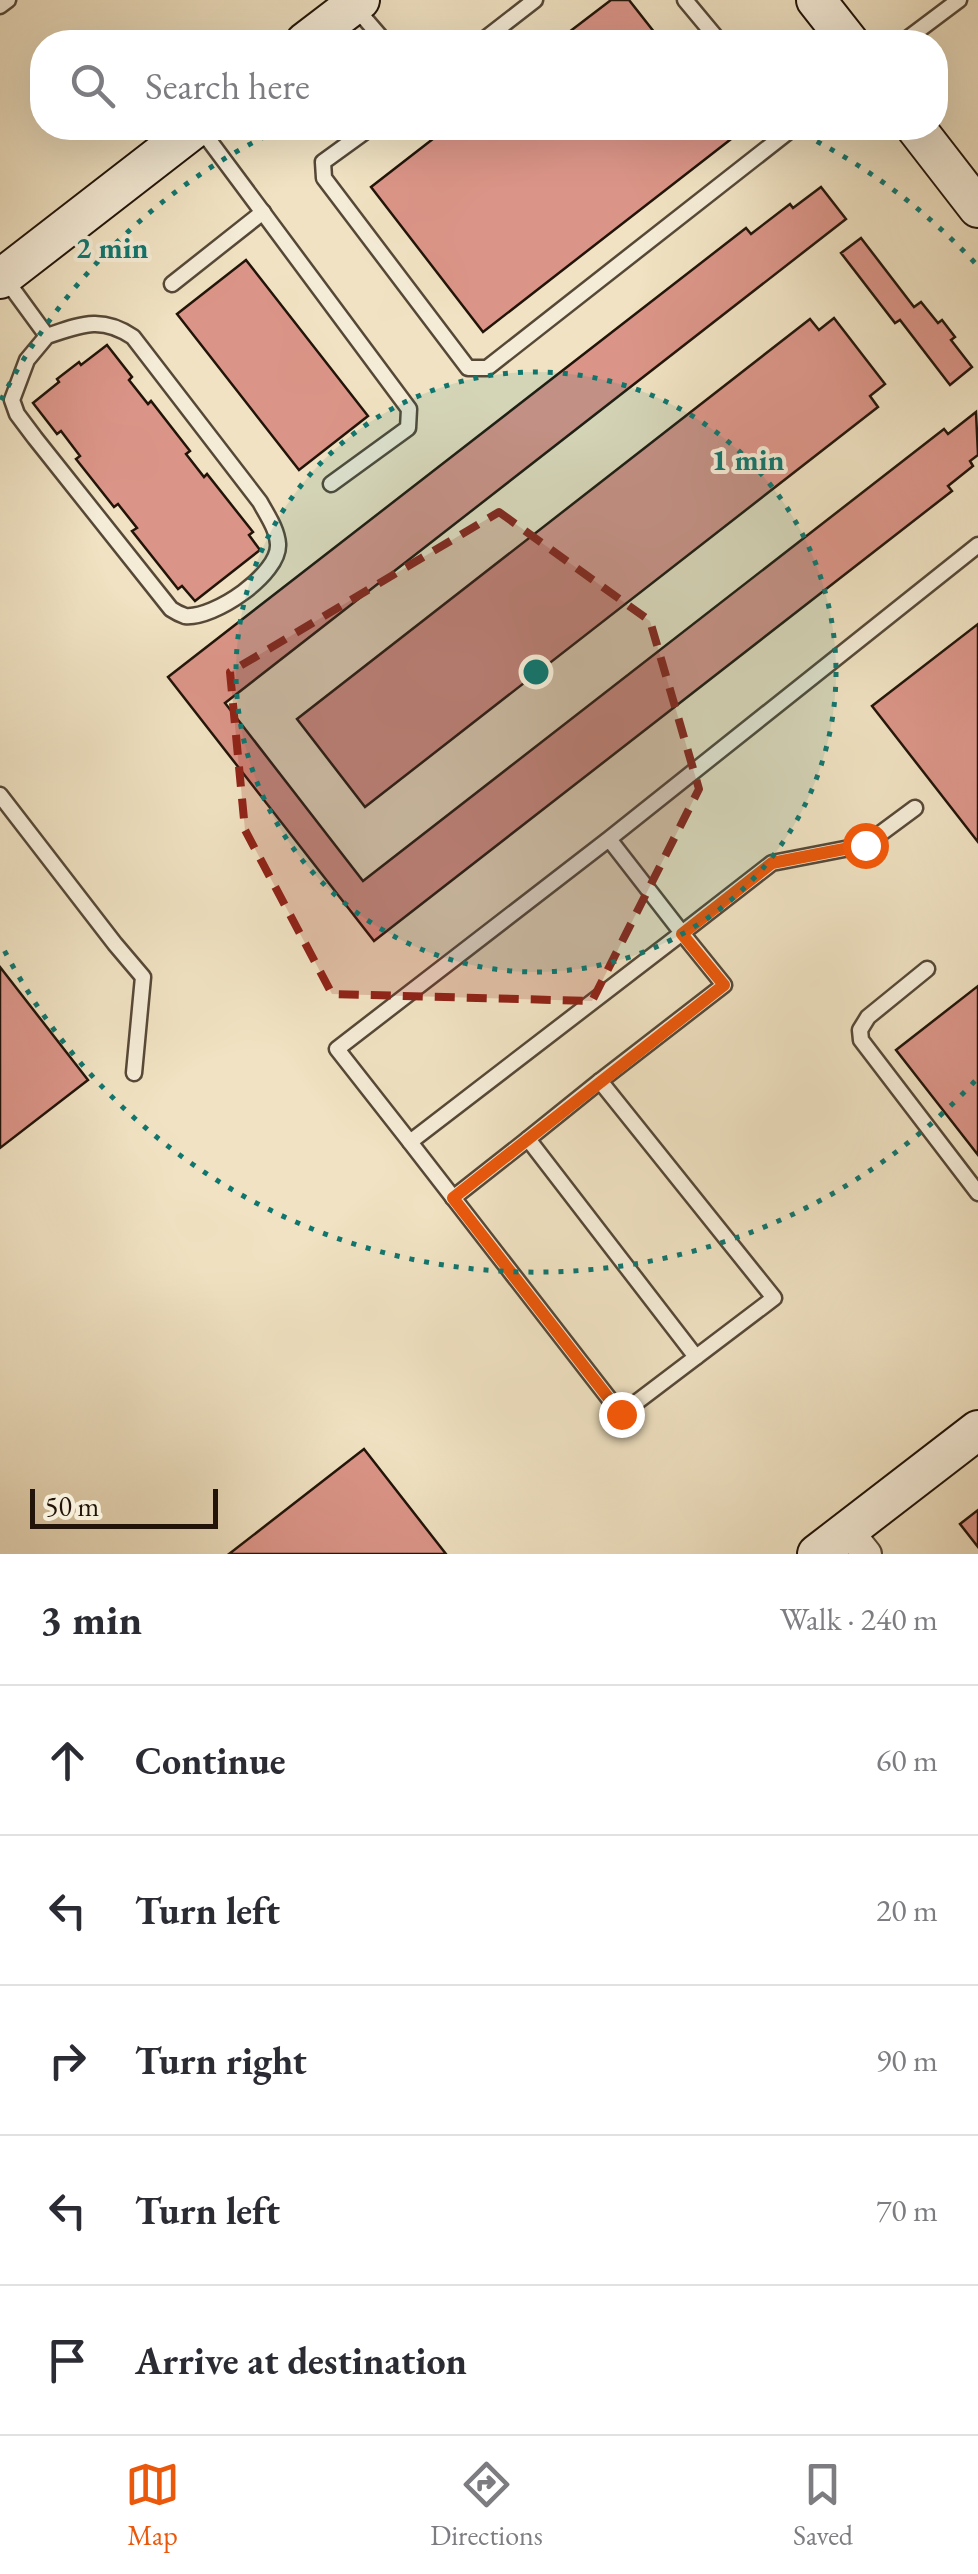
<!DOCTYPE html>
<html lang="en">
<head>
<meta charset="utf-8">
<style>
	body { margin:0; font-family:"EB Garamond",serif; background:#f2f2f3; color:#2b2b33 }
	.scale { position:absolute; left:30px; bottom:25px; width:188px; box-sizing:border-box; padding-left:10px; border:5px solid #221409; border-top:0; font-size:28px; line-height:35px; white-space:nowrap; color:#221409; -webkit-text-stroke:8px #f5ecd7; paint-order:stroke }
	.stop { position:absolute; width:30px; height:30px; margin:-22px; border:8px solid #ea580c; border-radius:50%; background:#fff }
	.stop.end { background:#ea580c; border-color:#fff; box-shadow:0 2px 10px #0008 }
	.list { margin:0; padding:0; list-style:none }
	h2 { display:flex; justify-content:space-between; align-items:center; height:130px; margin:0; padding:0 40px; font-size:42px }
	h2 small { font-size:32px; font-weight:400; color:#7c7c81 }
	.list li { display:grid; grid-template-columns:65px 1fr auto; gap:30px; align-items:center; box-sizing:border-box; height:150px; padding:0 40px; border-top:2px solid #e1e1e2 }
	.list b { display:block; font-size:38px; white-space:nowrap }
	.list em { font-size:32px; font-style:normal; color:#7c7c81 }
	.icon { flex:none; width:55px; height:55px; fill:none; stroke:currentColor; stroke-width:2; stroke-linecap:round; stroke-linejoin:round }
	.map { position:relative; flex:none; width:978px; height:1554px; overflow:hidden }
	.search { position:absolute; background:#fff; box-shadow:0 10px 40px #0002; left:30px; right:30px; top:30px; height:110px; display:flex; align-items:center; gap:25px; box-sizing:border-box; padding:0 35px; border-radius:40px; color:#7c7c81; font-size:38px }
	.sheet { height:880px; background:#fff }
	nav { display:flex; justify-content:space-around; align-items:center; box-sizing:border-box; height:140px; border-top:2px solid #e1e1e2; background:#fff; font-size:28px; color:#7c7c81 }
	nav a { display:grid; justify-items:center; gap:5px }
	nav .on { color:#ea580c }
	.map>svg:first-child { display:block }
</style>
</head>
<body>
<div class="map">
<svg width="978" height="1554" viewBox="0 0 978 1554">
	<rect width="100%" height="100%" fill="#f0e2c2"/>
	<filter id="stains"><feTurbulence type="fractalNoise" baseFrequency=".002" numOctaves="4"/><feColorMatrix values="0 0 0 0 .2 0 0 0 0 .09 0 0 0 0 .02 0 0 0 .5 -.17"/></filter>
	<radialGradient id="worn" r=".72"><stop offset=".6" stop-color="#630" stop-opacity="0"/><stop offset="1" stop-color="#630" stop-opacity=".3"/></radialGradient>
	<g fill="#db9588" stroke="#221409" stroke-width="2.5">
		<polygon points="611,0 629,0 662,42 556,42"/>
		<polygon points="447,128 729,128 735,136 483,332 371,187"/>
		<polygon points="821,187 846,219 225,703 363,881 944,429 948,434 976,412 978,455 970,461 973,466 948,486 952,491 374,941 168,677 746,228 751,234 790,204 793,208"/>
		<polygon points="861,238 914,307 921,302 938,323 942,320 955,337 951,340 972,367 950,385 900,320 895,323 841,253"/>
		<polygon points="246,260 368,416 299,470 177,314"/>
		<polygon points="834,318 885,384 870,396 878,407 365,807 297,719 810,319 819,330"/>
		<polygon points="107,345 132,377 129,380 148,404 151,401 190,451 186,454 204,477 207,474 253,532 249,535 260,550 195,601 182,586 178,589 132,531 137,528 118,504 114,507 76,459 80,456 61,431 57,434 33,403 59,382 57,379 79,362 81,365"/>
		<polygon points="978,624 978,842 872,706"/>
		<polygon points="0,967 88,1080 0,1148"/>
		<polygon points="978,986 978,1155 896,1050"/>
		<polygon points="364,1449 446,1554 229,1554"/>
		<polygon points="978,1510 978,1547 960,1524"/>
	</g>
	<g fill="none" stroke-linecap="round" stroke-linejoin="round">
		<defs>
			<g id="lane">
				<polyline points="685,0 720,42"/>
				<polyline points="0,6 8,0"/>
				<polyline points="354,6 385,42"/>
				<polyline points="481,42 535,0"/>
				<polyline points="903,42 959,0"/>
				<polyline points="200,128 409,409 408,428 331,484"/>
				<polyline points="370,128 323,162 324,178 468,368 487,368 793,128"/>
				<path d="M 4,277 L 47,336 L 27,360 L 12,400 L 17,414 L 35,438 L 171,609 C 174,611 182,615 185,616 C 214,619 280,574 278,544 C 277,529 267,515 260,502 L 133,337 C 101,315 80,325 47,336"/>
				<polyline points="172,284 263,212"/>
				<polyline points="0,795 115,944 143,977 134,1073"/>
				<polyline points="609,839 682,933 410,1142 337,1049 609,839 978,545"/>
				<polyline points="927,969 868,1017 860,1030 861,1040 978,1193"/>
				<polyline points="600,1081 528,1139 696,1357"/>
				<polyline points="410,1142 621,1414 774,1298 600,1081 724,985 682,933 772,863 865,845 915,808"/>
				<polyline points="453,1198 528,1139"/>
			</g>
			<polyline id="street" points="848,1530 867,1554"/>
			<g id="secondary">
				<polyline points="816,0 849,42"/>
				<polyline points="305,42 360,0"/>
				<polyline points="916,128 978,208"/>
				<polyline points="0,279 195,128"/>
				<polyline points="817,1554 978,1430"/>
			</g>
		</defs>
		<use href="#lane" stroke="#564837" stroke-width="19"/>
		<use href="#street" stroke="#564837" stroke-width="32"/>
		<use href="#secondary" stroke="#221409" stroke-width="42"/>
		<use href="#lane" stroke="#f5ecd7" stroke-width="14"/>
		<use href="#street" stroke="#f5ecd7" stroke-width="28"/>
		<use href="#secondary" stroke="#f5ecd7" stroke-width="38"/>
	</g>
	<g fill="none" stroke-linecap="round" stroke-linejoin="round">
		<polyline stroke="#ea580c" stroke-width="12" points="621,1414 453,1198 724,985 682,934 772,863 865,845"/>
	</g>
	<path fill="#8f2418" fill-opacity="0.2" stroke="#8f2418" stroke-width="8" stroke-dasharray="20 12" stroke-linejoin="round" d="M 499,512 L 650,621 L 699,789 L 592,1001 L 332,994 L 245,830 L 230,672 Z"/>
	<circle cx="536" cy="672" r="300" fill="#0f766e" fill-opacity=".12"/>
	<g fill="none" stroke="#0f766e" stroke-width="5" stroke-dasharray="5 10">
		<circle cx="536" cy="672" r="300"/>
		<path d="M975 1081A600 600 0 0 1 1 944M1 400A600 600 0 0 1 282 128M790 128A600 600 0 0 1 975 263"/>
	</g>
	<circle cx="536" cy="672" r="15" fill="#0f766e" stroke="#f5ecd7" stroke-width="5"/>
	<g font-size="30" text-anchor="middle" font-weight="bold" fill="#0f766e" stroke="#f5ecd7" stroke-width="8" stroke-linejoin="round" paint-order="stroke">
		<text x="112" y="258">2 min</text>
		<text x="748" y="470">1 min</text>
	</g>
	<rect width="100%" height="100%" filter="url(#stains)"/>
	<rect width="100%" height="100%" fill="url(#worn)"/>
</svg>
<div class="scale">50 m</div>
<div class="stop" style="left:865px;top:845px"></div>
<div class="stop end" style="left:621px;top:1414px"></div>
<div class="search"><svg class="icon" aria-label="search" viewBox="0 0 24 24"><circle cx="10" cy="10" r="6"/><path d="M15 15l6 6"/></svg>Search here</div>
</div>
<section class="sheet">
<h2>3 min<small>Walk · 240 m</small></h2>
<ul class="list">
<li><svg class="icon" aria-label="ahead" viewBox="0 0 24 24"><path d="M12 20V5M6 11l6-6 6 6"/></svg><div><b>Continue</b></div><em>60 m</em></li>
<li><svg class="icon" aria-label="left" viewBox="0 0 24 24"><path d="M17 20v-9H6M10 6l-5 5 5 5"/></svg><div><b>Turn left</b></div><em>20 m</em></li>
<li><svg class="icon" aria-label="right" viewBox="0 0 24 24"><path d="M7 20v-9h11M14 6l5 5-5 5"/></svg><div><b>Turn right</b></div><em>90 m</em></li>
<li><svg class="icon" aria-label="left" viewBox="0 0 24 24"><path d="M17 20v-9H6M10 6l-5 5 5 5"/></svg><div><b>Turn left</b></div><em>70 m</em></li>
<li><svg class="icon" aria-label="arrive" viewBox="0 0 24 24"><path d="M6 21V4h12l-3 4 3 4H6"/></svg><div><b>Arrive at destination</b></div></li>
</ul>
</section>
<nav>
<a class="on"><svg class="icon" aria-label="map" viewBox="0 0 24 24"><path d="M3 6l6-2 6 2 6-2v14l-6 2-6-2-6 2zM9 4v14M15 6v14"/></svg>Map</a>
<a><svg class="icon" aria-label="directions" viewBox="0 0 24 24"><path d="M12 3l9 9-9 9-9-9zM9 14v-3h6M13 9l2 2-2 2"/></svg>Directions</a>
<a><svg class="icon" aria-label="saved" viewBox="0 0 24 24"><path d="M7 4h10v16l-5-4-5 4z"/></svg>Saved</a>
</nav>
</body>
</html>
